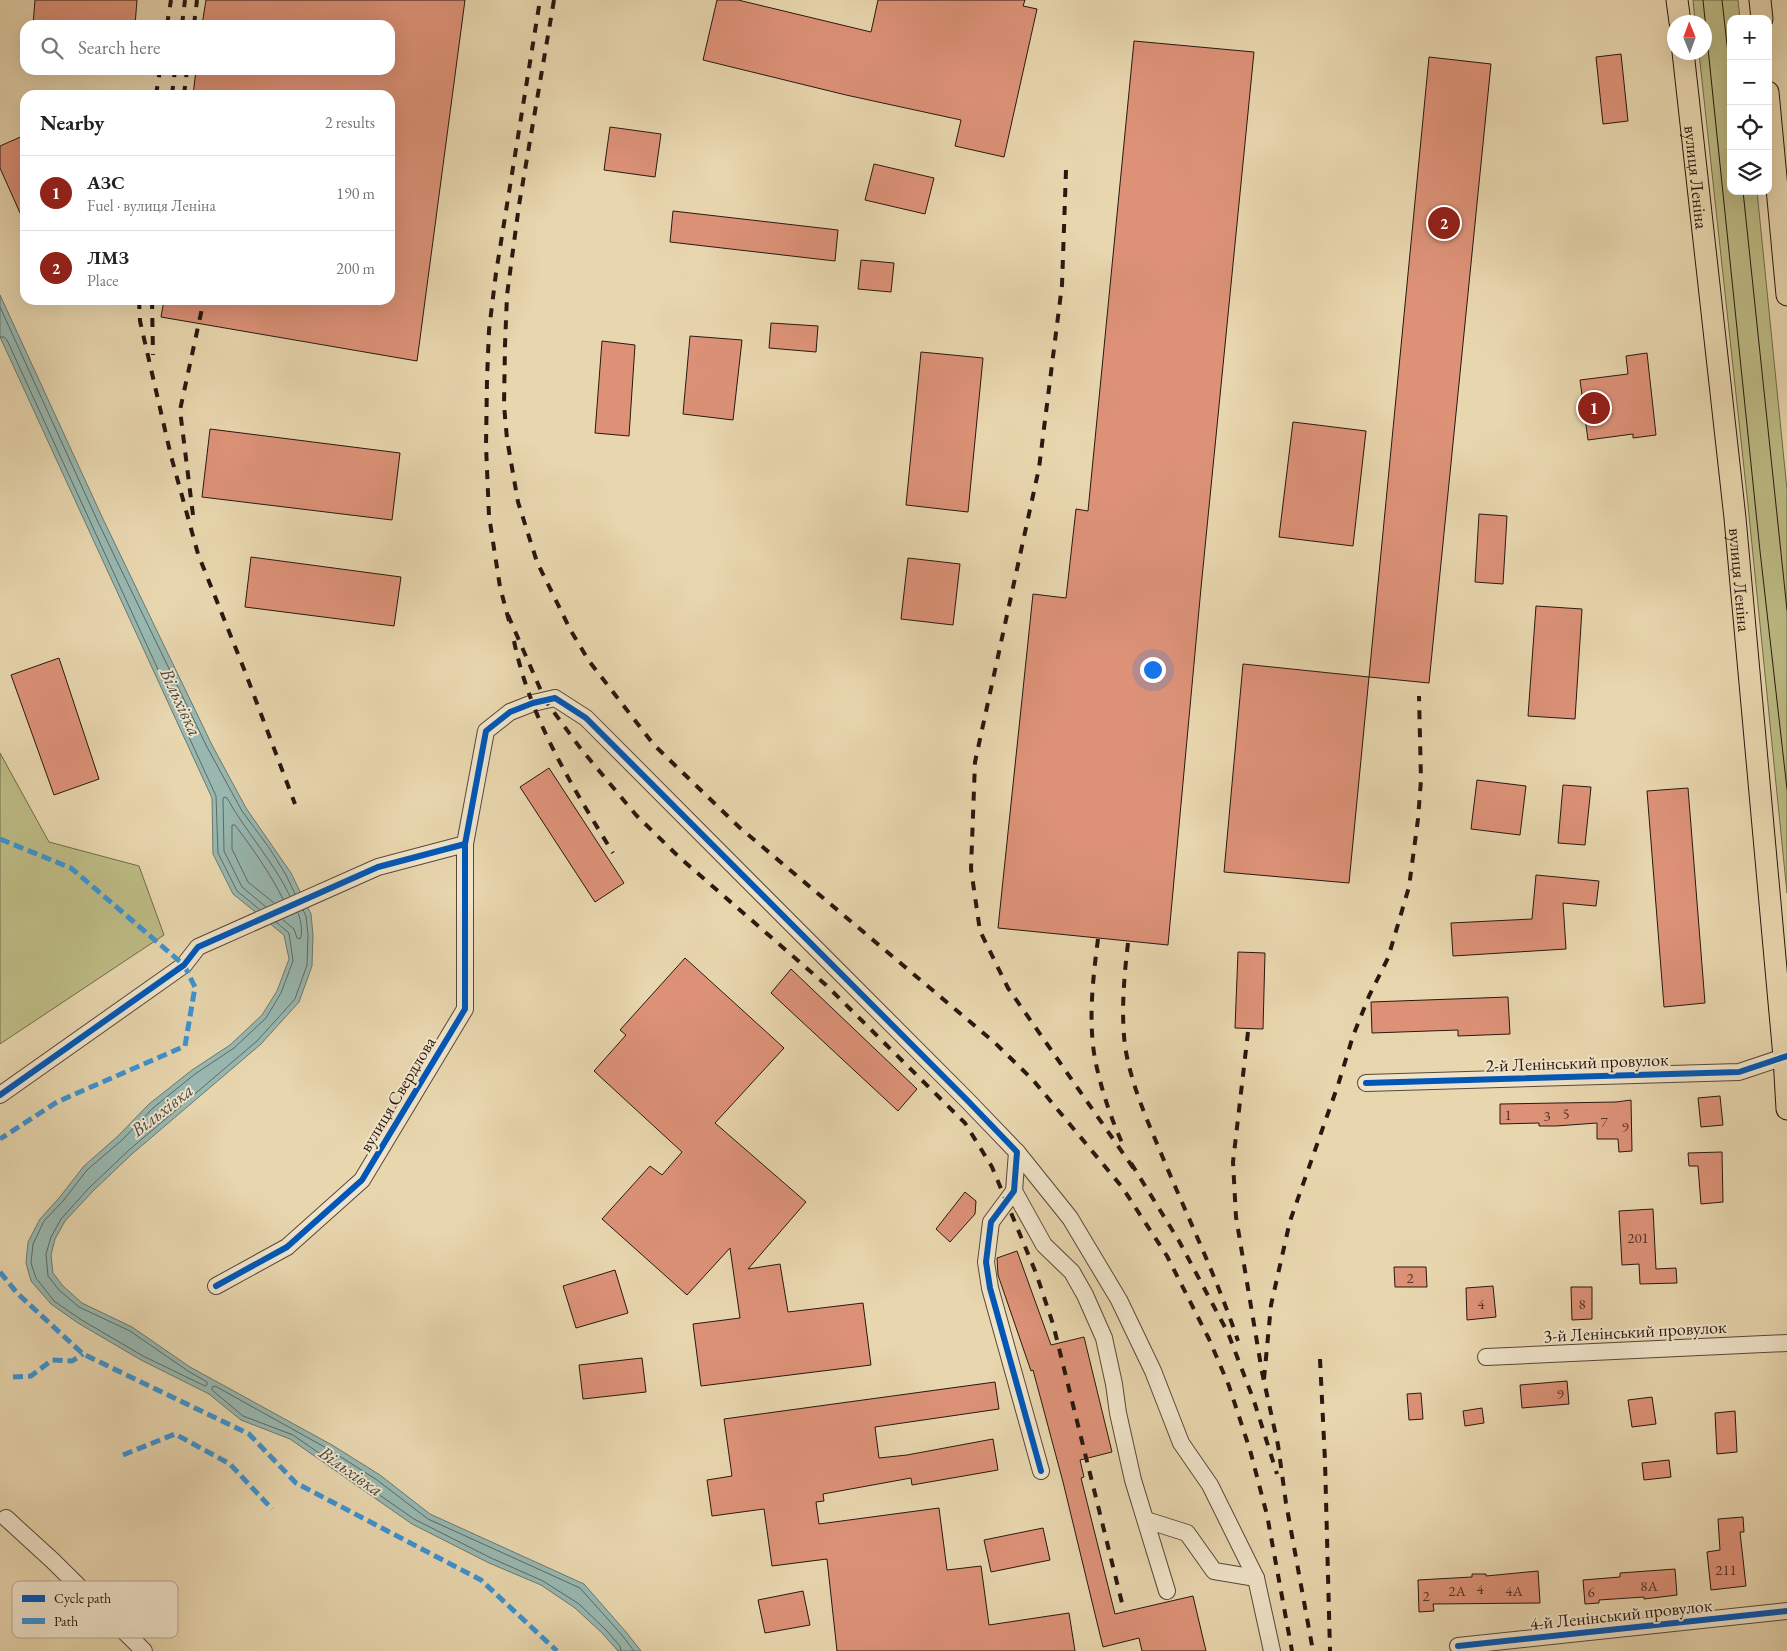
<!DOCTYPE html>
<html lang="en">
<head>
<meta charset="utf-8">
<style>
	body { margin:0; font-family:"EB Garamond",serif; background:#f6f6f6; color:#222 }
	.controls { position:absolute; right:15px; top:15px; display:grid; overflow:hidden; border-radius:10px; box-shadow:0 5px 20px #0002 }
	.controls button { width:45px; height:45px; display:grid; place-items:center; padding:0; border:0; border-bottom:1px solid #e0e0e0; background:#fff; color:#222; font:25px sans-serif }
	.compass { position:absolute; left:1667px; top:15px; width:45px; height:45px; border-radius:50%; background:#fff; box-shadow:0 5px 20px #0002; rotate:359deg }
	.you { position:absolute; left:1152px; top:669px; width:18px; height:18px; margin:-12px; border:4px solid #fff; border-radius:50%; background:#1a73e8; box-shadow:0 0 0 8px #1a73e833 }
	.badge { display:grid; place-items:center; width:32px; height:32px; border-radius:50%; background:#8f2418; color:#fff; font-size:16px; font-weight:700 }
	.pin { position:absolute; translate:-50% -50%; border:2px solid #fff; box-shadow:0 1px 5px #0006 }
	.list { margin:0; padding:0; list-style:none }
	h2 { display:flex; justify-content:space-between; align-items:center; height:65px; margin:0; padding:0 20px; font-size:21px }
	h2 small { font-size:16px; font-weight:400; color:#767676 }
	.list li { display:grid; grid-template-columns:32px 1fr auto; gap:15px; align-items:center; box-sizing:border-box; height:75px; padding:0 20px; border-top:1px solid #e0e0e0 }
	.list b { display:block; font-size:19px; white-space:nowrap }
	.list p { margin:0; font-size:16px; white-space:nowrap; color:#767676 }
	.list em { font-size:16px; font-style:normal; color:#767676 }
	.icon { flex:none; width:28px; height:28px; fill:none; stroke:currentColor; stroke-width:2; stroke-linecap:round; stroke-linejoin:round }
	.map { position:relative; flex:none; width:1787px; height:1651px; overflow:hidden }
	.search { position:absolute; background:#fff; box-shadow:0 5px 20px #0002; left:20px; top:20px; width:375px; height:55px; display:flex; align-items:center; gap:12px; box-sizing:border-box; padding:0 18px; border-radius:15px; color:#767676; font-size:19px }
	.panel { position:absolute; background:#fff; box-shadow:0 5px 20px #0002; left:20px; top:90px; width:375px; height:215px; border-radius:15px }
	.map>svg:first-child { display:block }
</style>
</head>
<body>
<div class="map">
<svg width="1787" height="1651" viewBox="0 0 1787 1651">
	<rect width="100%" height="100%" fill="#e8d6ae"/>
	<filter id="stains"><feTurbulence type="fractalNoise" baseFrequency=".004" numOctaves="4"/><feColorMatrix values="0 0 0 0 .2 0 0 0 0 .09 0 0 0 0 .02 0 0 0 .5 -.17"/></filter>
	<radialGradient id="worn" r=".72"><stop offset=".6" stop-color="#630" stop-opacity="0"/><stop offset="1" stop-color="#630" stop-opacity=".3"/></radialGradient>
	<g fill="#bdbc85" stroke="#726a4a">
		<polygon points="1693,0 1738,0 1740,19 1731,19 1731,191 1757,191 1787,490 1787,893 1748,505 1699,53 1704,52 1704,22 1695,22"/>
		<polygon points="0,753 49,842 139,866 164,935 0,1044"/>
	</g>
	<polygon fill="#98b8b1" stroke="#6b7870" points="0,295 103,519 212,745 246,808 291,873 311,914 313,935 312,966 299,1002 261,1044 132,1154 93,1191 65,1221 55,1239 51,1255 53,1273 63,1286 82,1303 132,1327 190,1367 332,1445 380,1475 430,1514 584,1584 626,1632 641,1651 618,1651 602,1633 575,1608 541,1585 489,1563 412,1524 290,1439 241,1420 209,1394 141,1360 78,1323 51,1304 31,1281 26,1263 28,1242 40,1219 59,1198 84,1166 118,1136 149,1104 192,1070 230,1045 262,1015 277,991 289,959 284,935 233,894 213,854 212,798 0,337"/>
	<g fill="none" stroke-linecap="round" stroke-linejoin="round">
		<g stroke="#606860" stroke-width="1">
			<polyline points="0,307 98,522 207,747 242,811 270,849 286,875 295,894"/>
			<polyline points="0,337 4,337 7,340 216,796 218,853 237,891 259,909"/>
			<path d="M 274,903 L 248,882 L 232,849 L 232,825 L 235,825 C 253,849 270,873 283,899"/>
			<path d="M 266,907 L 242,887 L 224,851 L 223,799 L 224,797 L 227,798 C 246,832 273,861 290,896"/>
			<path d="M 283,920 L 294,929 L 297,938 L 300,939 C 303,933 301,920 298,913"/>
			<polyline points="276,922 289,933 293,961 281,993 266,1018 234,1048 195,1074 153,1108 122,1140 87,1170 63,1201 44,1221 33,1244 31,1263 36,1278 54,1301 80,1319 143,1356 205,1386 207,1385 207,1382 188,1371 130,1331 79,1307 59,1290 48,1276 46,1254 51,1237 61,1219 89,1188 129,1150 257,1041 295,999 307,965 308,935 306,916 303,910"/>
			<polyline points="621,1651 620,1646 606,1630 579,1604 543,1581 491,1558 414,1519 293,1435 243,1416 212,1390 212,1387 215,1386 330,1450 377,1480 428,1519 580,1588 622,1635 634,1651"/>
		</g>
	</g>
	<g fill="#dd9278" stroke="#28180f">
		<polygon points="35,0 137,0 135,25 33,25"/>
		<polygon points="206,0 465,0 417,361 161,317 164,300 390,300 390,95 193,95 196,70 390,70 390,25 202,25"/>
		<polygon points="717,0 738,0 871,32 878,0 1025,0 1023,6 1037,9 1004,157 955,146 961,120 846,95 703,60"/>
		<polygon points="1134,41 1254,52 1201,588 1168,945 998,928 1033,594 1066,598 1076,509 1088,511"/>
		<polygon points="1621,54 1628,121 1603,124 1596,57"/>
		<polygon points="1429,57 1491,64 1429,683 1369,677"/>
		<polygon points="610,127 661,134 655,177 604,170"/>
		<polygon points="25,135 25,224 0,168 0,146"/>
		<polygon points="874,164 934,178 925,214 865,200"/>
		<polygon points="673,211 838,230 835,261 670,242"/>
		<polygon points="861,260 894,263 891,292 858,289"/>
		<polygon points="771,323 818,326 816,352 769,348"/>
		<polygon points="690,336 742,340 733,420 683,414"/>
		<polygon points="602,341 635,345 629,436 595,433"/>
		<polygon points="921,352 983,358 968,512 906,505"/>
		<polygon points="1647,353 1656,435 1633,438 1633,434 1588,440 1580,380 1628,374 1626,356"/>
		<polygon points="1293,422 1366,431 1353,546 1279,537"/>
		<polygon points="210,429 400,453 392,520 202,497"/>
		<polygon points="1479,514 1507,516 1503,584 1475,582"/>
		<polygon points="251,557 401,577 394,626 245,607"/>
		<polygon points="908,558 960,564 953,625 901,619"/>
		<polygon points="1536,606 1582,609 1575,719 1528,716"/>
		<polygon points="59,658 99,779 54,795 11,675"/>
		<polygon points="1243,664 1369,677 1349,883 1224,872"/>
		<polygon points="549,768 624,883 595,902 520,787"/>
		<polygon points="1477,780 1526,786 1520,835 1471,829"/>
		<polygon points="1563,785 1591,787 1585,845 1558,843"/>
		<polygon points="1688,788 1705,1003 1664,1007 1647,791"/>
		<polygon points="1536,875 1599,881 1596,906 1563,903 1566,949 1453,956 1451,923 1532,919"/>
		<polygon points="1238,952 1265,953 1263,1029 1235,1028"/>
		<polygon points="685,958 784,1048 715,1123 806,1202 748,1269 780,1264 788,1312 863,1303 871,1365 701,1386 693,1324 740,1318 730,1248 687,1295 602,1219 650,1166 662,1175 682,1152 594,1071 626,1035 620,1030"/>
		<polygon points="791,969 917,1089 898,1111 771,993"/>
		<polygon points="1508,997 1510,1034 1458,1036 1458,1030 1372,1033 1371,1002"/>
		<polygon points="1720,1096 1723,1125 1701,1127 1698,1098"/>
		<polygon points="1631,1100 1632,1151 1619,1152 1618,1139 1597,1139 1597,1123 1556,1126 1539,1126 1539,1123 1500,1124 1500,1104 1616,1102"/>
		<polygon points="1722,1152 1723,1202 1701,1204 1698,1166 1689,1166 1688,1153"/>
		<polygon points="965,1192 976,1201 975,1214 950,1242 936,1229"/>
		<polygon points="1653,1209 1656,1269 1676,1268 1677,1283 1640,1284 1639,1264 1622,1265 1619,1211"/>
		<polygon points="1017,1251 1051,1345 1084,1337 1112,1452 1080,1460 1084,1477 1081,1478 1115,1614 1193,1596 1206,1651 1142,1651 1139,1638 1103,1647 1063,1482 1033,1370 1031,1371 998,1275 997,1258"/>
		<polygon points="1394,1267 1426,1267 1427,1287 1395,1287"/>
		<polygon points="615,1270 628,1313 576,1328 563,1286"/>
		<polygon points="1493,1286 1496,1317 1467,1320 1466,1288"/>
		<polygon points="1571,1287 1592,1287 1592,1319 1572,1320"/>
		<polygon points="642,1358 646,1392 583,1399 579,1365"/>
		<polygon points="1567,1381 1569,1404 1522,1408 1520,1385"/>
		<polygon points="995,1382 999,1409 875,1427 879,1458 907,1455 993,1439 998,1470 912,1485 911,1478 823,1494 824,1501 816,1502 819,1524 939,1508 947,1570 981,1566 989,1625 1069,1613 1075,1651 837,1651 827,1559 772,1566 764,1509 712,1516 707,1480 732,1476 724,1419"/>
		<polygon points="1421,1393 1423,1419 1409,1420 1407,1394"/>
		<polygon points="1652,1397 1656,1424 1632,1427 1628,1400"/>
		<polygon points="1482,1408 1484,1423 1465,1426 1463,1411"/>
		<polygon points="1735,1411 1737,1452 1717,1454 1715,1413"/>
		<polygon points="1669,1460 1671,1477 1644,1480 1642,1463"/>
		<polygon points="1743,1517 1744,1532 1740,1532 1746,1586 1711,1590 1707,1552 1720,1550 1718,1519"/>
		<polygon points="1043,1528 1050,1560 991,1572 984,1540"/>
		<polygon points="1675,1569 1677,1595 1644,1599 1644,1597 1599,1600 1599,1603 1585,1604 1583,1580 1620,1577 1620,1573"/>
		<polygon points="1538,1571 1540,1603 1433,1604 1434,1611 1419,1612 1418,1580 1472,1577 1472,1574 1486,1574 1486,1576"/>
		<polygon points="803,1591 810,1625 765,1633 758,1600"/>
	</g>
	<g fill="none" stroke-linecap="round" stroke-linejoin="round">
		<defs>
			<g id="minor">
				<polyline points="1366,1083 1739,1072 1787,1056"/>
				<polyline points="0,1095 184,965 198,947 378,867 465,844 486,731 510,712 533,703 555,698 586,718 967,1100 1017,1152 1014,1191 991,1222 986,1262 990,1288 1041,1471"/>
				<polyline points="1017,1152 1070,1218 1119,1300 1153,1371 1181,1443 1210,1485 1256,1578 1272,1651"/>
				<polyline points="1014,1191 1044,1245 1072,1272 1085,1295 1104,1338 1114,1384 1118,1413 1133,1480 1167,1591"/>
				<polyline points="216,1286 287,1247 362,1180 465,1009 465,844"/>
				<polyline points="1486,1357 1787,1343"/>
				<polyline points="6,1518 52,1560 144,1651"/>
				<polyline points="1146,1520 1187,1533 1214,1571 1256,1578"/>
				<polyline points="1458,1646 1787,1611"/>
			</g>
			<g id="major">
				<polyline points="1677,0 1680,22"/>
				<polyline points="1760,0 1762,19"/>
				<path id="s1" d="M 1683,52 L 1735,518 L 1784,1057 L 1787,1109"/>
				<polyline points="1768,92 1787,295"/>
			</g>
		</defs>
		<use href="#minor" stroke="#584837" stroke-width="18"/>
		<use href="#major" stroke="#28180f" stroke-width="23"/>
		<use href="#minor" stroke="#f0e4ca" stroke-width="16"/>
		<use href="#major" stroke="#e8d6ae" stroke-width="21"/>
		<g stroke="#28180f" stroke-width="1">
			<polyline points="1703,0 1760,551 1787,789"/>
			<polyline points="1722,0 1731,80"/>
			<polyline points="1743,191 1787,610"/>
		</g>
		<g stroke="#28180f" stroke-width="4" stroke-dasharray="9 9" stroke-linecap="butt">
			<polyline points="554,0 519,205 507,295 505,345 504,405 507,439 518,502 537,562 571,631 589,661 654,745 739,827 994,1042 1033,1080 1122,1187 1167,1256 1209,1339 1229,1386 1250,1450 1267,1515 1292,1651"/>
			<polyline points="167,25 171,0"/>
			<polyline points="182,25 185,0"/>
			<polyline points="194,25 197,0"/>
			<polyline points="156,95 160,70"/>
			<polyline points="172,95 175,70"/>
			<polyline points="184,95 187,70"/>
			<polyline points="1066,170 1062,285 1039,468 975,762 971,869 980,931 1008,988 1134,1169"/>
			<polyline points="139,300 140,321 171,456 198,554 244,669 295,804"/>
			<polyline points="152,300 153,355"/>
			<polyline points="193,515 180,410 203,304"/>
			<polyline points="508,615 545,700 581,749 636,815 679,857 826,985 965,1123 992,1167 1036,1273 1053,1324 1124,1611"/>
			<polyline points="509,621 500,587 489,516 486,446 487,379 489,330 496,273 540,0"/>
			<path d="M 514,641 C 530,719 572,786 613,853"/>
			<path d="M 1098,939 C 1093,978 1088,1020 1095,1059 C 1101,1089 1111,1119 1124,1147"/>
			<path d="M 1128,943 C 1124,977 1121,1012 1125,1046 C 1131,1085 1148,1122 1163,1158 C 1188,1218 1217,1278 1238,1341"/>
			<polyline points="1248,1032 1233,1162 1236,1217 1262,1372 1278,1445 1286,1503 1313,1651"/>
			<polyline points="1131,1163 1179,1241 1228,1333 1254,1401 1277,1474"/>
			<polyline points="1320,1359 1325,1461 1330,1651"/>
			<polyline points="1264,1379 1271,1305 1290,1221 1338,1085 1353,1036 1369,996 1388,958 1409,887 1418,819 1421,780 1419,696"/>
		</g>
		<g stroke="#3c93d2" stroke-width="5" stroke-dasharray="10 5" stroke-linecap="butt">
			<polyline points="0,839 71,868 184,965 195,987 185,1046 57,1102 0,1139"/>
			<polyline points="0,1272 17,1293 83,1354 249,1434 296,1483 481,1580 557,1651"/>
			<polyline points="13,1377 31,1376 52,1360 72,1361 83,1354"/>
			<polyline points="123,1455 175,1434 230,1464 272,1509"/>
		</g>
		<defs>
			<g id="cycleway">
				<polyline points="1366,1083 1739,1072 1787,1056"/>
				<polyline points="0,1095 184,965 198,947 378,867 465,844 486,731 510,712 533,703 555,698 586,718 967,1100 1017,1152 1014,1191 991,1222 986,1262 990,1288 1041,1471"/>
				<polyline points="216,1286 287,1247 362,1180 465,1009 465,844"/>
				<polyline points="1458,1646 1787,1611"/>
			</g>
		</defs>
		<use href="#cycleway" stroke="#f0e4ca" stroke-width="9"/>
		<use href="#cycleway" stroke="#0057b8" stroke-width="6"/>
	</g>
	<g text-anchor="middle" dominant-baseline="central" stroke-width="4" stroke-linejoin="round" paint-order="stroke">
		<g font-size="15" fill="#553629">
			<text x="1566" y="1113">5</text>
			<text x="1508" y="1114">1</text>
			<text x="1547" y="1115">3</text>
			<text x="1604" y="1121">7</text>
			<text x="1625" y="1126">9</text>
			<text x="1638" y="1237">201</text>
			<text x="1410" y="1277">2</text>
			<text x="1481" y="1303">4</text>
			<text x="1582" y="1303">8</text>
			<text x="1560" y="1393">9</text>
			<text x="1726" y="1569">211</text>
			<text x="1649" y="1585">8А</text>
			<text x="1480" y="1588">4</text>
			<text x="1457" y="1590">2А</text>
			<text x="1514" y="1590">4А</text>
			<text x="1591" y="1591">6</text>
			<text x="1426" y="1595">2</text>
		</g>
		<g font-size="18" fill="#28180f" stroke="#f0e4ca">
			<text stroke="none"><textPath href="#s1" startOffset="126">вулиця Леніна</textPath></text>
			<text stroke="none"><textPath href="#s1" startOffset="531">вулиця Леніна</textPath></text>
			<text transform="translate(1577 1062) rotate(-2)">2-й Ленінський провулок</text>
			<text transform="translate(397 1094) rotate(-59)">вулиця Свердлова</text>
			<text transform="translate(1635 1331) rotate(-3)">3-й Ленінський провулок</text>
			<text transform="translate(1621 1614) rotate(-6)">4-й Ленінський провулок</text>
		</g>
		<g font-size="19" font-style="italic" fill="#4a4840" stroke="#f0e4ca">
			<text transform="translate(181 702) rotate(65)">Вільхівка</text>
			<text transform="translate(162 1110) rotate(-38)">Вільхівка</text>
			<text transform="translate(351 1471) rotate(35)">Вільхівка</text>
		</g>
	</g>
	<rect x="12" y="1581" width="166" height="57" rx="8" fill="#f0e4ca" stroke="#b4a792" stroke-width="1"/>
	<rect x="22" y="1595" width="23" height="7" fill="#0057b8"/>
	<rect x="22" y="1618" width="23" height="6" fill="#3c93d2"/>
	<g font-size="14" fill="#28180f">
		<text x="54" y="1603">Cycle path</text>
		<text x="54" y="1626">Path</text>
	</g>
	<rect width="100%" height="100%" filter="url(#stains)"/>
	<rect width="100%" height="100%" fill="url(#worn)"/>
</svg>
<div class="controls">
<button>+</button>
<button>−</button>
<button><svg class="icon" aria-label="locate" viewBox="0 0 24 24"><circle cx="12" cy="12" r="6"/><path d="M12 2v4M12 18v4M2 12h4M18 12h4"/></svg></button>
<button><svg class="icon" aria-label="layers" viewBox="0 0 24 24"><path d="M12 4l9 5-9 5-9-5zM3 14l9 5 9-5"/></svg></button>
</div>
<svg class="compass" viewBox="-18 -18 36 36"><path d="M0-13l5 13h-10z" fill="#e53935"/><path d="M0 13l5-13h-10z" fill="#767676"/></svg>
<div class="you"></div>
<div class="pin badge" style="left:1594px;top:408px">1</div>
<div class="pin badge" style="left:1444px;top:223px">2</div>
<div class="search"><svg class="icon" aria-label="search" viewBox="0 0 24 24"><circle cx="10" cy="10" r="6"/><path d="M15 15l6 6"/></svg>Search here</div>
<section class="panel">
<h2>Nearby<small>2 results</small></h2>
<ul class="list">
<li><span class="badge">1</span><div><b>АЗС</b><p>Fuel · вулиця Леніна</p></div><em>190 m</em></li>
<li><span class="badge">2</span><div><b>ЛМЗ</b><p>Place</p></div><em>200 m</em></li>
</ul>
</section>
</div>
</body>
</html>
